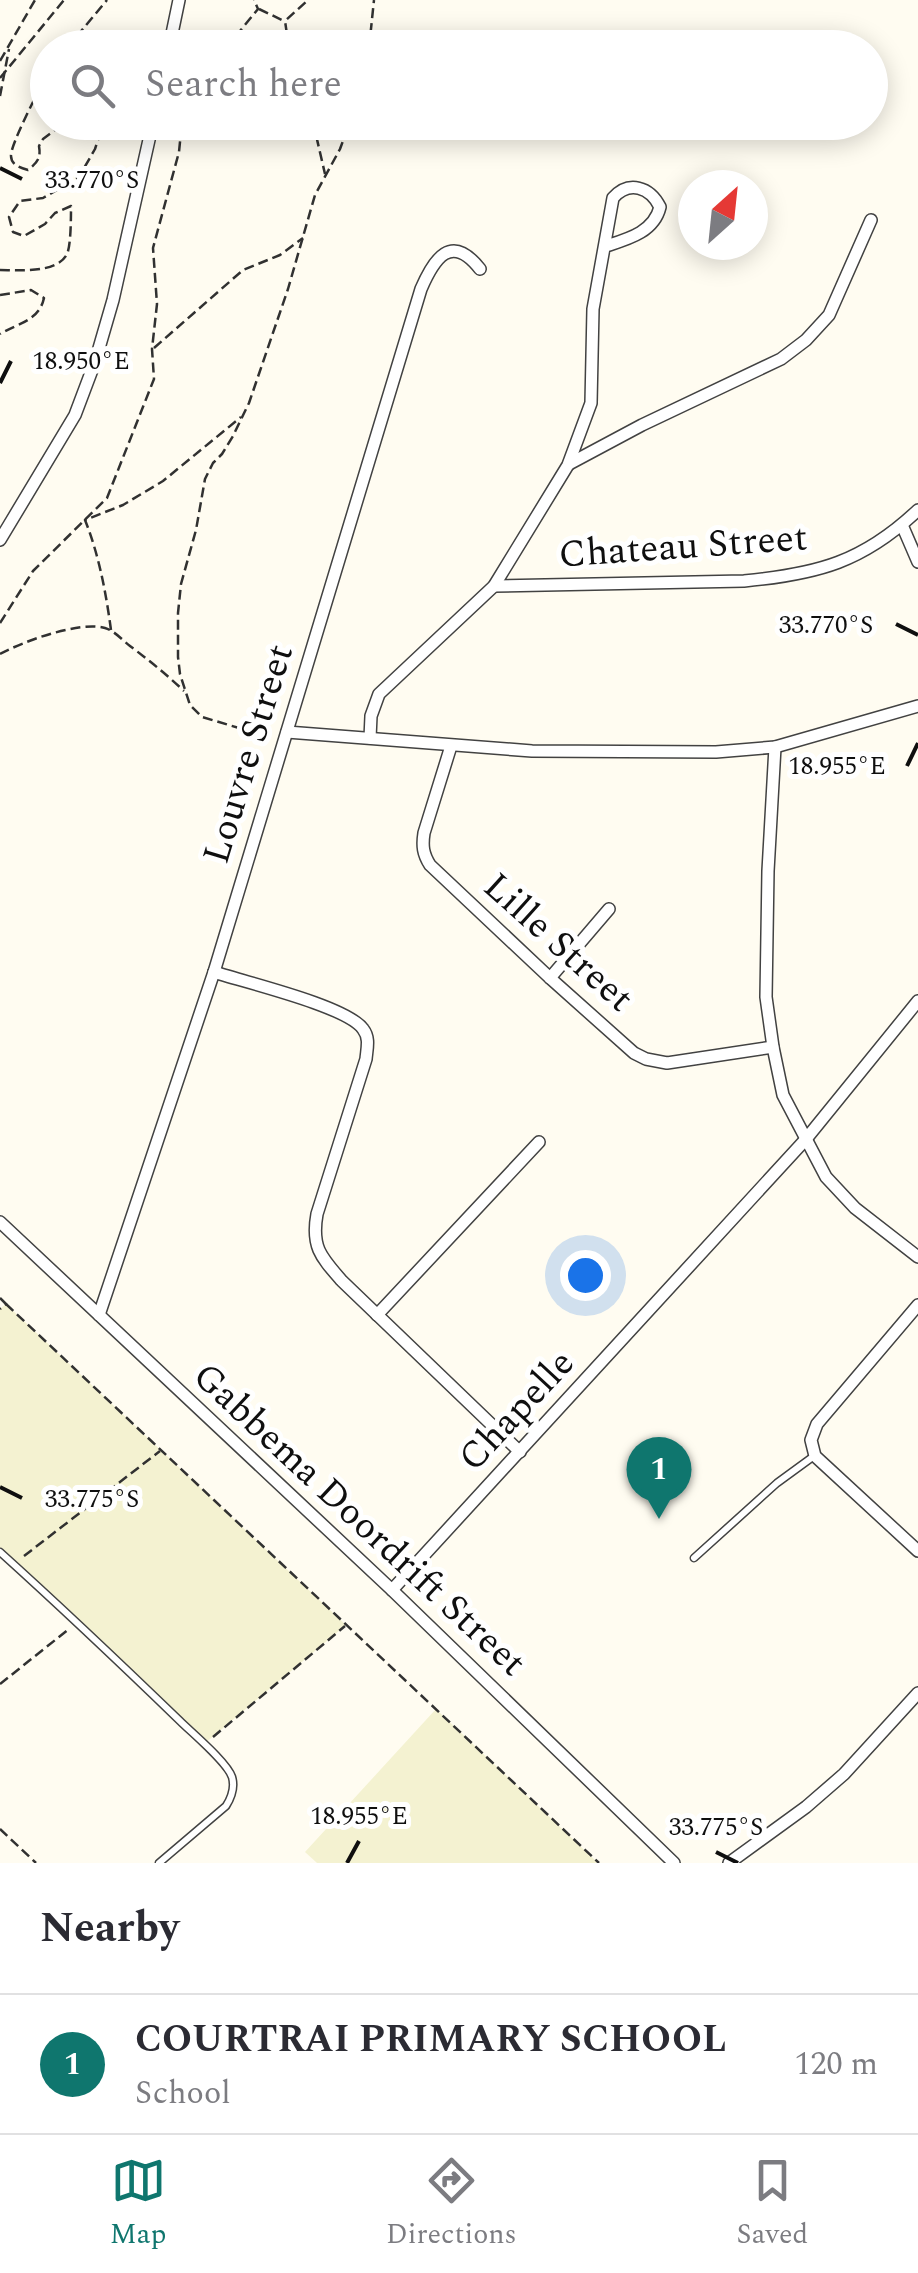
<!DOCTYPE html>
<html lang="en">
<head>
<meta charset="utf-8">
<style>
	body { margin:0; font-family:Spectral,serif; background:#f2f2f3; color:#2b2b33 }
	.compass { position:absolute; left:678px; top:170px; width:90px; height:90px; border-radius:50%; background:#fff; box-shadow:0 5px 25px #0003; rotate:27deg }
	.you { position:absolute; left:585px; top:1275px; width:35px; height:35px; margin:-25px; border:8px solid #fff; border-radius:50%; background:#1a73e8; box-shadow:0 0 0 15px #1a73e833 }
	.badge { display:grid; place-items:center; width:65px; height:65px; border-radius:50%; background:#0f766e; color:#fff; font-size:32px; font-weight:700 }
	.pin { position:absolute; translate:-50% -82px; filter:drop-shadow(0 2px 5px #0008) }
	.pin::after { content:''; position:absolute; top:52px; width:35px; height:30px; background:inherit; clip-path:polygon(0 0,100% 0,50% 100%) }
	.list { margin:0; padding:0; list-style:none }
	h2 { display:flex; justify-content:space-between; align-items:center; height:130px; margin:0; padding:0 40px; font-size:42px }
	h2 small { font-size:32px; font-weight:400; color:#7c7c81 }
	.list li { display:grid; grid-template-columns:65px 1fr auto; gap:30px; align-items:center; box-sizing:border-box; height:140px; padding:0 40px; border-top:2px solid #e1e1e2 }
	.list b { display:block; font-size:38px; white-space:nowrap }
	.list p { margin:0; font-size:32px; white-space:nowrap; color:#7c7c81 }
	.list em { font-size:32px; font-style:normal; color:#7c7c81 }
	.icon { flex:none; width:55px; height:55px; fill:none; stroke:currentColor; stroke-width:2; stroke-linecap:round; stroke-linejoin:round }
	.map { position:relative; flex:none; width:918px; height:1863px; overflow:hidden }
	.search { position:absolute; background:#fff; box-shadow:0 5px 25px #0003; left:30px; right:30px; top:30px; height:110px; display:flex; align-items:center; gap:25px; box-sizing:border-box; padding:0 35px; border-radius:55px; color:#7c7c81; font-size:38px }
	.sheet { height:270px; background:#fff }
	nav { display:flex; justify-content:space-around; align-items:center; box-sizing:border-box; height:140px; border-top:2px solid #e1e1e2; background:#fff; font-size:28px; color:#7c7c81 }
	nav a { display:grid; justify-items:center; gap:5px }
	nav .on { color:#0f766e }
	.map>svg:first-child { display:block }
</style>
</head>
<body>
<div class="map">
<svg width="918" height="1863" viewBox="0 0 918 1863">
	<rect width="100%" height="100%" fill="#fffcf1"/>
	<g fill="#f4f2d1">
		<polygon points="6,1304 346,1625 204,1744 0,1551 0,1309"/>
		<polygon points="436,1709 598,1863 317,1863 305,1852"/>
	</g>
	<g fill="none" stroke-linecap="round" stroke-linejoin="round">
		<defs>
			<g id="service">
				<path d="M 0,1552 C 61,1607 121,1664 180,1721 C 192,1733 227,1762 232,1777 C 235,1787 231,1798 226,1806 L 159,1863"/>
				<polyline points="694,1558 777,1483 814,1456"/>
			</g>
			<g id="minor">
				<polyline points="169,48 179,0"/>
				<polyline points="569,464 642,425 781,359 806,340 829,315 871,220"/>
				<polyline points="902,525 918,562"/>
				<polyline points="0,540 75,415 95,362 113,300 153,122"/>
				<path d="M 494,586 L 744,581 C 818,574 863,562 918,510"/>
				<polyline points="287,732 532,751 716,752 775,747 918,706"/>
				<path d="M 370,738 L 371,716 L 379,694 L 494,586 L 568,465 L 591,403 L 593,309 L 613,198 C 629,180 650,187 660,207 C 654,232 628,239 606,246"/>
				<path d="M 451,746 L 424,833 C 422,846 423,854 430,865 L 550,978 L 634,1053 L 646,1059 L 667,1063 L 773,1047"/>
				<polyline points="775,747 768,871 766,997 773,1047 783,1095 826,1177 855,1208 918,1257"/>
				<path d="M 214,972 C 244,982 347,1006 363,1029 C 370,1038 367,1048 366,1059 L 317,1214 C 311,1247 321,1257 342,1281 L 520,1452"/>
				<polyline points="550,978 609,909"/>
				<polyline points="0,1222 392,1590 674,1863"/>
				<polyline points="918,1305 817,1424 811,1440 815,1456 918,1551"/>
				<path d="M 99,1315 L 214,972 L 421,289 C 434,259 451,232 480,269"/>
				<polyline points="377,1315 539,1142"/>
				<polyline points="392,1590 806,1139 918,1001"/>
				<polyline points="729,1863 806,1807 844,1774 918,1693"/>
			</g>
		</defs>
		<use href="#service" stroke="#424242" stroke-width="9"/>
		<use href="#minor" stroke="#424242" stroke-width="14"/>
		<g stroke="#313131" stroke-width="2.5" stroke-dasharray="10 5" stroke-linecap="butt">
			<polyline points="259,9 284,21"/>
			<polyline points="67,48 107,0"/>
			<polyline points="226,48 258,9 254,0"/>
			<polyline points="289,48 285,21 308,0"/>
			<polyline points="369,48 374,0"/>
			<polyline points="0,61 35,0"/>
			<path d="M 48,73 C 41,86 10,145 11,156 C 11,165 21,168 28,170 C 38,162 41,158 39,146 L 43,139 L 66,122"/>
			<polyline points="0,78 64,0"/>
			<polyline points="0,96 9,49"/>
			<polyline points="313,122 325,174"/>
			<path d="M 0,270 C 18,270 57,274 67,254 C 71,246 71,216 71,206 L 55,213 L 45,224 L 24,236 L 13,232 L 9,217 L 20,201 L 43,198 L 79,177 L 95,149 L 104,122"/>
			<path d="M 0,295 L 31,290 L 44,298 C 39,321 18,323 0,334"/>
			<polyline points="154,348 243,270 280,255 303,238"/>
			<polyline points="0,623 33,571 107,498 154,379 152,349 157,304 153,248 179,152 182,122"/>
			<path d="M 111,630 C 106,593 99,555 85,520 L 123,505 L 163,481 L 241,417"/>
			<path d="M 0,654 C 24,641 79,621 105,628 C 115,631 122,640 130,646 C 150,661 167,675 184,691"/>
			<polyline points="271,733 239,728 202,717 190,705 180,674 178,657 178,613 181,584 196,530 205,479 213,463 222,454 233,436 249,403 288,289 315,195 340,149 350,122"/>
			<polyline points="0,1298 6,1304 0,1309"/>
			<polyline points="6,1304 599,1863"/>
			<polyline points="24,1556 160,1451"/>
			<polyline points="0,1684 69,1629"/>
			<polyline points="213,1737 345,1626"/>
			<polyline points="0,1829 36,1863"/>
		</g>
		<use href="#service" stroke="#fff" stroke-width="6"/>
		<use href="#minor" stroke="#fff" stroke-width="11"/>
	</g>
	<path fill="none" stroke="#0f0f0f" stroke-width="4" d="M 0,168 L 22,179M 0,383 L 11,361M 896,624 L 918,635M 907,766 L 918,743M 0,1487 L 22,1498M 716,1852 L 738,1863M 347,1863 L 359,1841"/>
	<g text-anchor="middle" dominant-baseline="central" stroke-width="10" stroke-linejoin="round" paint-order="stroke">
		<g font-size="38" fill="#0f0f0f" stroke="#fff">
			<text transform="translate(683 547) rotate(-4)">Chateau Street</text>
			<text transform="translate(249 754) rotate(-73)">Louvre Street</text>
			<text transform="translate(558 943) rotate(42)">Lille Street</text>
			<text transform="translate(517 1411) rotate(-47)">Chapelle</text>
			<text transform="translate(359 1520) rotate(43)">Gabbema Doordrift Street</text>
		</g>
	</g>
	<g font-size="25" text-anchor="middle" fill="#0f0f0f" stroke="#fff" stroke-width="10" stroke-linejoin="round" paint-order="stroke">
		<text x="92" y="188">33.770°S</text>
		<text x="81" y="369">18.950°E</text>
		<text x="826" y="633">33.770°S</text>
		<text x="837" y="774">18.955°E</text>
		<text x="92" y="1507">33.775°S</text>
		<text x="359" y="1824">18.955°E</text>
		<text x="716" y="1835">33.775°S</text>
	</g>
</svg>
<svg class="compass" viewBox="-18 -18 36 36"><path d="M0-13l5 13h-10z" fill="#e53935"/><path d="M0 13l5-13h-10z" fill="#7c7c81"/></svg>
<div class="you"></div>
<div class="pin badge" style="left:659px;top:1519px">1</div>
<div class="search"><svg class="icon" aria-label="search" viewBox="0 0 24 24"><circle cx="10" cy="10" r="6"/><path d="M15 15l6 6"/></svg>Search here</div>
</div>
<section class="sheet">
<h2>Nearby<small></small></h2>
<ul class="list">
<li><span class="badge">1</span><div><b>COURTRAI PRIMARY SCHOOL</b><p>School</p></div><em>120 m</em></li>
</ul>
</section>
<nav>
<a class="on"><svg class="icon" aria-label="map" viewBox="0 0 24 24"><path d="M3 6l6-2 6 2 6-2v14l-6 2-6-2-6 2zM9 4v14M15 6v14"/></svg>Map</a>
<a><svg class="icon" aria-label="directions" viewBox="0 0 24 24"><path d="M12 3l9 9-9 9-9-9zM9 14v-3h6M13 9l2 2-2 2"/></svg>Directions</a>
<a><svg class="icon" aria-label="saved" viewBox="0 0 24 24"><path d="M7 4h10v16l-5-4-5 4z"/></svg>Saved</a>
</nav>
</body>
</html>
